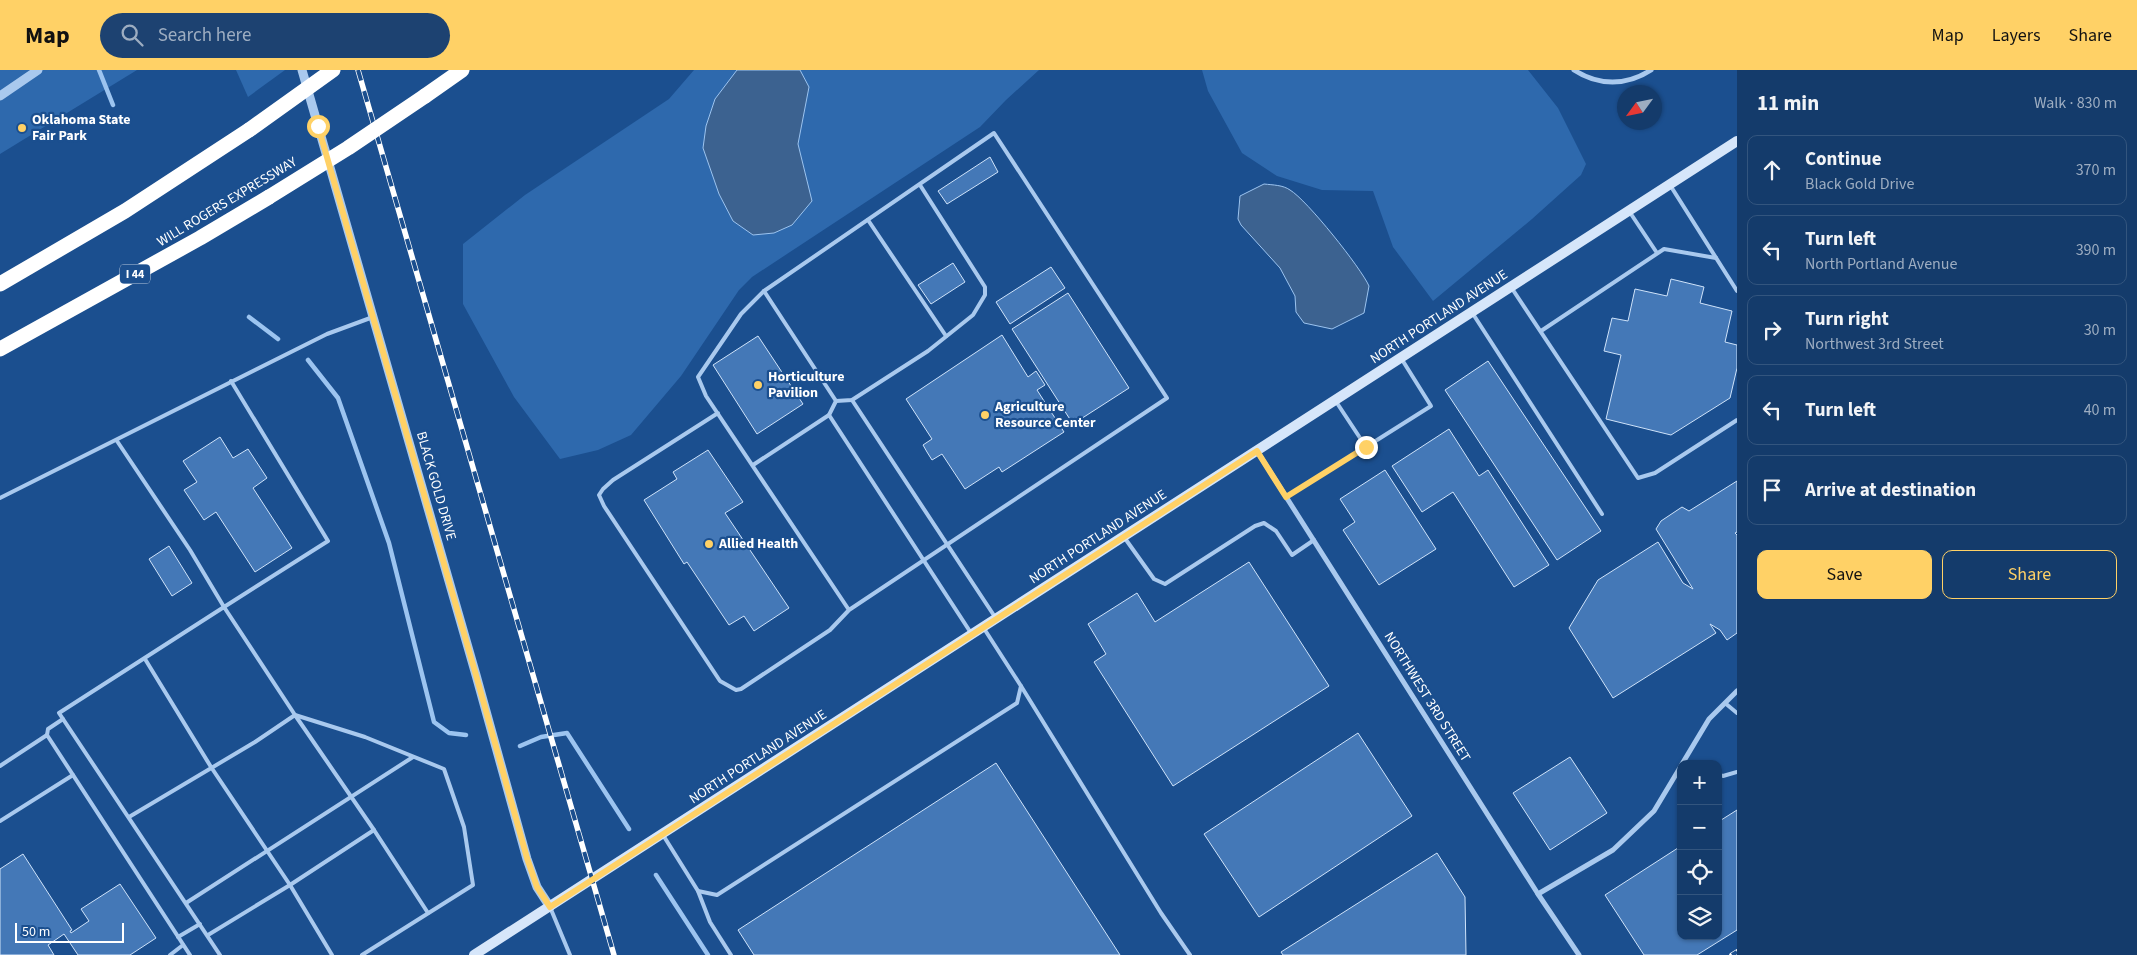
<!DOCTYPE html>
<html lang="en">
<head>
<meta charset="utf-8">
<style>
	body { margin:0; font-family:"Source Sans 3",sans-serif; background:#1d4271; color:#f1f3f6 }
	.controls { position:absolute; right:15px; bottom:15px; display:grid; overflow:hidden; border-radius:10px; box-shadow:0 1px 4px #0004 }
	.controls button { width:45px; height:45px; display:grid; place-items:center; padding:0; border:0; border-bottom:1px solid #33557e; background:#143b6b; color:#f1f3f6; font:25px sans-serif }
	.compass { position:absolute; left:1617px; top:15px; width:45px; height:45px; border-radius:50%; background:#143b6b; box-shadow:0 1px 4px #0004; rotate:237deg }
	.scale { position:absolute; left:15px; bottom:12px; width:109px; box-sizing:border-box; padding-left:5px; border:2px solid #fff; border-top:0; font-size:14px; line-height:18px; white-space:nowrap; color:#fff; -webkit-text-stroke:4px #1b4f8f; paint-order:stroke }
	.stop { position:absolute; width:15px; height:15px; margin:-11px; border:4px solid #ffd166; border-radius:50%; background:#fff }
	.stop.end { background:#ffd166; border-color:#fff; box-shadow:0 1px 5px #0008 }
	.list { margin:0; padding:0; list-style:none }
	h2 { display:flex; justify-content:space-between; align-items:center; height:65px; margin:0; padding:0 20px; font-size:21px }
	h2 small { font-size:16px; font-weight:400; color:#9dadc1 }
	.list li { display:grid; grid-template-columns:32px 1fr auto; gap:15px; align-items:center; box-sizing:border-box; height:70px; margin:0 10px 10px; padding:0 10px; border:1px solid #33557e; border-radius:10px }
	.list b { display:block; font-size:19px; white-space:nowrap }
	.list p { margin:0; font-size:16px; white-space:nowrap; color:#9dadc1 }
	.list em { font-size:16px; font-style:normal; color:#9dadc1 }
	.actions { display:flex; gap:10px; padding:15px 20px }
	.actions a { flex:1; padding:11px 0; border:1px solid #ffd166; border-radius:10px; text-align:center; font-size:18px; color:#ffd166 }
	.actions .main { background:#ffd166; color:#111 }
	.icon { flex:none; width:28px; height:28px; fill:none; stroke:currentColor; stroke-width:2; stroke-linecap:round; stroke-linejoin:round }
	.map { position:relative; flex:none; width:1737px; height:885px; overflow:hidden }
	header { display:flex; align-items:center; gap:30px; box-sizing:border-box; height:70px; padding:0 25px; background:#ffd166; color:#111 }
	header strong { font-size:24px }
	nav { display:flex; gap:28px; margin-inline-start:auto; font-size:18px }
	.search { width:350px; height:45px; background:#1d4271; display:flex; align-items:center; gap:12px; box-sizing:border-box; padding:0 18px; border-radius:28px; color:#9dadc1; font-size:19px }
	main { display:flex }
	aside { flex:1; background:#143b6b }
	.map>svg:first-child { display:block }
</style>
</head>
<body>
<header>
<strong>Map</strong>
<div class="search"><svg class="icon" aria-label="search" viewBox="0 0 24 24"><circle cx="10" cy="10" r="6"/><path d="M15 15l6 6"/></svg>Search here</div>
<nav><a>Map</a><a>Layers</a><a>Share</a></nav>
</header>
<main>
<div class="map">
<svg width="1737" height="885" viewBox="0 0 1737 885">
	<rect width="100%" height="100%" fill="#1b4f8f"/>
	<g fill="#2e69ad">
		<polygon points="0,0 137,0 0,84"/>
		<polygon points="236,0 285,0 248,27"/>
		<polygon points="694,0 1039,0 1006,30 980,57 752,207 739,220 681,306 631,365 598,380 560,389 514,327 463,234 463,174 525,125 669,29"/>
		<polygon points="1202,0 1528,0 1558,38 1586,94 1581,105 1532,149 1433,231 1393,177 1373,121 1322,120 1277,106 1242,83 1208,21"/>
	</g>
	<g fill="#3c6290" stroke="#9cc4f0">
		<polygon points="737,0 800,0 809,17 798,74 812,131 792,155 774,163 753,165 733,151 719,124 703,78 706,56 715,29"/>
		<path d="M 1264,114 C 1273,115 1283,115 1290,120 C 1307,130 1361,198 1369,216 L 1364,243 L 1332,259 L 1304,253 L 1296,242 L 1295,226 L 1280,198 L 1241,155 L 1238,149 L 1240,126 Z"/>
	</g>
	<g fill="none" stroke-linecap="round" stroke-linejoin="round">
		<g stroke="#9cc4f0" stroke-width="4.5">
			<polyline points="99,0 113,35"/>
			<polyline points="249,247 278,269"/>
			<polyline points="308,290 338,328 389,473 434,652 449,663 466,665"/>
			<polyline points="520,676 541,667 567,663 629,759"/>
			<polyline points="656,805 708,885"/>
		</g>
	</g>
	<g fill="#4478b7" stroke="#cfe3fa">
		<polygon points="990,87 998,102 947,134 938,121"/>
		<polygon points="953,193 965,212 931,234 918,215"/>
		<polygon points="1051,197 1065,218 1010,254 996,232"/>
		<polygon points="1671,209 1704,217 1700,233 1732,241 1725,272 1737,275 1737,298 1730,328 1671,365 1606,349 1621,285 1604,281 1612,248 1628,251 1635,219 1667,226"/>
		<polygon points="1068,223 1129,318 1073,354 1012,259"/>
		<polygon points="1002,265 1028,307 1036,301 1045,315 1037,320 1064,362 1002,402 999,397 965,419 942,384 932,390 927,382 923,375 932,369 906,329"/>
		<polygon points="758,266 803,334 757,364 713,295"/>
		<polygon points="1488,291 1601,461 1557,490 1445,320"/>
		<polygon points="1449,359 1479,406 1488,400 1549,495 1514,517 1453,422 1422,442 1392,396"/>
		<polygon points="220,367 233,388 248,379 267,408 253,418 292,478 255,502 216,442 204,450 184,420 197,412 183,391"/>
		<polygon points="708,380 743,432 725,443 789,538 754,561 744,546 729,555 687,492 684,494 644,430 677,409 673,402"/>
		<polygon points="1385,400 1436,479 1379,515 1343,460 1355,452 1340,429"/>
		<polygon points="1737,411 1737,462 1735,463 1737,465 1737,563 1727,570 1720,560 1710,554 1716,563 1613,628 1569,558 1598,510 1658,472 1683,513 1693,519 1656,459 1661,451 1682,437 1689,441"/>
		<polygon points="169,476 192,513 172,526 149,489"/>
		<polygon points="1249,492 1329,616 1173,716 1094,592 1106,584 1088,554 1137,523 1155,552"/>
		<polygon points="1358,663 1412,746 1259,847 1204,764"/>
		<polygon points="1570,687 1607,743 1550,780 1513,723"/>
		<polygon points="996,693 1120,885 754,885 738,860"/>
		<polygon points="1737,740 1737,860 1697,885 1644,885 1605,825 1681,776 1681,866 1718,866 1718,752"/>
		<polygon points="1437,783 1465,827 1466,885 1283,885 1281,882"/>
		<polygon points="23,784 72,860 70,861 71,863 89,851 81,839 120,814 156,868 130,885 78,885 64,864 48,875 54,885 0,885 0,799"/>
	</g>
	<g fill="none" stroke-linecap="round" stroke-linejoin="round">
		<g stroke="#a9c9ee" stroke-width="4">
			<polyline points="1670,115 1737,221"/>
			<polyline points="1629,141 1657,183"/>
			<polyline points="868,150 946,266"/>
			<polyline points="1511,217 1638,408 1655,403 1737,350"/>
			<polyline points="764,221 836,331"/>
			<polyline points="1473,244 1602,444"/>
			<polyline points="1541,261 1664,179 1716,188"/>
			<polyline points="852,330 995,547"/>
			<polyline points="1335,330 1366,377 1431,336 1401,288"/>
			<polyline points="718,343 613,410 603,419 599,425 604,436 720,611 736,620 741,619 830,560 849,540 1167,328 994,63 764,221 741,244 698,307 706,326 849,540"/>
			<polyline points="829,345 971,563"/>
			<polyline points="117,371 190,480 224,537 328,471 231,311"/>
			<polyline points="753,395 829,345 836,331 852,330 928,281 973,245 985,225 985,217 920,115"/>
			<polyline points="1286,427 1366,377"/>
			<polyline points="0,428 327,264 373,247"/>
			<polyline points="1124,467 1154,509 1165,514 1255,456 1264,453 1276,461 1292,485 1314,470"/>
			<polyline points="145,589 211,697 290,815 332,885"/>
			<polyline points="1021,616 1161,843 1190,885"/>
			<polyline points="1725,633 1737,643"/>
			<polyline points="47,665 48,659 63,649"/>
			<polyline points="0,696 47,665 190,885"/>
			<polyline points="1718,704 1723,706 1737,702"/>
			<polyline points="129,747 255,672 295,645 374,760 290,815 208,865"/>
			<polyline points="0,751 73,705"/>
			<polyline points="374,760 428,843"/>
			<polyline points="663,765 698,821 717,825 1017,633 1021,616 983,557"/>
			<polyline points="698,821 710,852 731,885"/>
			<polyline points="186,833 413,687"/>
			<polyline points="550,837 570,885"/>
			<polyline points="178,867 200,854"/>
			<polyline points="170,885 183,875"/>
			<polyline points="220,885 59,643 224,537 295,645 365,667 444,699 464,757 473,815 362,885"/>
		</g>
		<g stroke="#a9c9ee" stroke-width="5">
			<path d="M 1574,0 C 1598,16 1627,16 1651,0"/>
			<polyline points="1257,381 1538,824 1579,885"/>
			<polyline points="1682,694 1709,649 1737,621"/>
			<polyline points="1538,824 1613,780 1654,741 1681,696"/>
		</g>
		<g stroke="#a9c9ee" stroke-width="9">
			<polyline points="302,0 476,605 527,789 537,817 550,837"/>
			<polyline points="0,26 38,0"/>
		</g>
		<polyline stroke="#d6e6fa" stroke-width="10" points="474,885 1737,71"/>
		<g stroke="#fff" stroke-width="15">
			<polyline points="425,26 462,0"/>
			<polyline points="0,214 125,141 249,60"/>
			<polyline points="0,279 200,168 269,127"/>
		</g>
		<defs>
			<g id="rail">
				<polyline points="358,0 614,885"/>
				<polyline points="1732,885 1737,882"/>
			</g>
		</defs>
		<use href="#rail" stroke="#fff" stroke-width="5.5"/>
		<use href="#rail" stroke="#1b4f8f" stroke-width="4" stroke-dasharray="11" stroke-linecap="butt"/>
		<g stroke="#fff" stroke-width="15">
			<polyline points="249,60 333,0"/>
			<polyline points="269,127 348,78 425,26"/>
		</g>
	</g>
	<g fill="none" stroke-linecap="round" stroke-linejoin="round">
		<polyline stroke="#ffd166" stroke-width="6" points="318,56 476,605 527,788 537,817 550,837 1257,381 1286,427 1366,377"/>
	</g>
	<g fill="#ffd166" stroke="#1b4f8f" stroke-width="2">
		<circle cx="22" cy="58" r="5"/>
		<circle cx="758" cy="315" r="5"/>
		<circle cx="985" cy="345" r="5"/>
		<circle cx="709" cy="474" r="5"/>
	</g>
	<g text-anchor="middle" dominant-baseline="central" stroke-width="4.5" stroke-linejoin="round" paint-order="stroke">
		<rect fill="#1b4f8f" stroke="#bbcadd" stroke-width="1" x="120" y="194.5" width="30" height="19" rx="4"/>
		<g font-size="12" font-weight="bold" fill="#fff">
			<text x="135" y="204">I 44</text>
		</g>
		<g font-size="14" font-weight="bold" fill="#fff" stroke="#1b4f8f" text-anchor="start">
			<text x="32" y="50">Oklahoma State<tspan x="32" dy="16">Fair Park</tspan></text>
			<text x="768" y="307">Horticulture<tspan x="768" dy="16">Pavilion</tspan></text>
			<text x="995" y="337">Agriculture<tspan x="995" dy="16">Resource Center</tspan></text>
			<text x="719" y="474">Allied Health</text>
		</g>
		<g font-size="14" fill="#fff" stroke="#1b4f8f">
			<text transform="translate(227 132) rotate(-31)">WILL ROGERS EXPRESSWAY</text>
			<text transform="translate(1439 247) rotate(-33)">NORTH PORTLAND AVENUE</text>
			<text transform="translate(436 416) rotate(74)">BLACK GOLD DRIVE</text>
			<text transform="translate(1098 467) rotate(-33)">NORTH PORTLAND AVENUE</text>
			<text transform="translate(1427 627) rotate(58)">NORTHWEST 3RD STREET</text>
			<text transform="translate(758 687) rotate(-33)">NORTH PORTLAND AVENUE</text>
		</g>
	</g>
</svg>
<div class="controls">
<button>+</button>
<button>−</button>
<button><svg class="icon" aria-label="locate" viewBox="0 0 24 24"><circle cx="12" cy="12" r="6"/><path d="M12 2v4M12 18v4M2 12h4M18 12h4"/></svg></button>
<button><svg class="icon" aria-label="layers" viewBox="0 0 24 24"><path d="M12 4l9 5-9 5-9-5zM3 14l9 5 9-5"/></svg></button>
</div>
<svg class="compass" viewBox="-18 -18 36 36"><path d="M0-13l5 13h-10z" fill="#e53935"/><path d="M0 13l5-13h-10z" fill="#9dadc1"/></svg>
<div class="scale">50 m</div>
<div class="stop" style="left:318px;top:56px"></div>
<div class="stop end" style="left:1366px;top:377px"></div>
</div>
<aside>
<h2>11 min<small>Walk · 830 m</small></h2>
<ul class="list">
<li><svg class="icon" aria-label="ahead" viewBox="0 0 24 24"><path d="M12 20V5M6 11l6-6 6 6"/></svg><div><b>Continue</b><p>Black Gold Drive</p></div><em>370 m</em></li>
<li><svg class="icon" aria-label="left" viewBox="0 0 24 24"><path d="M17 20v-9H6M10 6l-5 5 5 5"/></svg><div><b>Turn left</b><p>North Portland Avenue</p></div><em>390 m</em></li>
<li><svg class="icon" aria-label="right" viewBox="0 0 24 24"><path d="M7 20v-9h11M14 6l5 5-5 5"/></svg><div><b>Turn right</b><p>Northwest 3rd Street</p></div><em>30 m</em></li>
<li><svg class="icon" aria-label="left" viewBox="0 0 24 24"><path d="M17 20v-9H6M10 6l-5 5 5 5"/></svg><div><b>Turn left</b></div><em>40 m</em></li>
<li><svg class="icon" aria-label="arrive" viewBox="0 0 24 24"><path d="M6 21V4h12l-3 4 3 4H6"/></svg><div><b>Arrive at destination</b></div></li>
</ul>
<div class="actions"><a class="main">Save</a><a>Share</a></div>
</aside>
</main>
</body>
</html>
